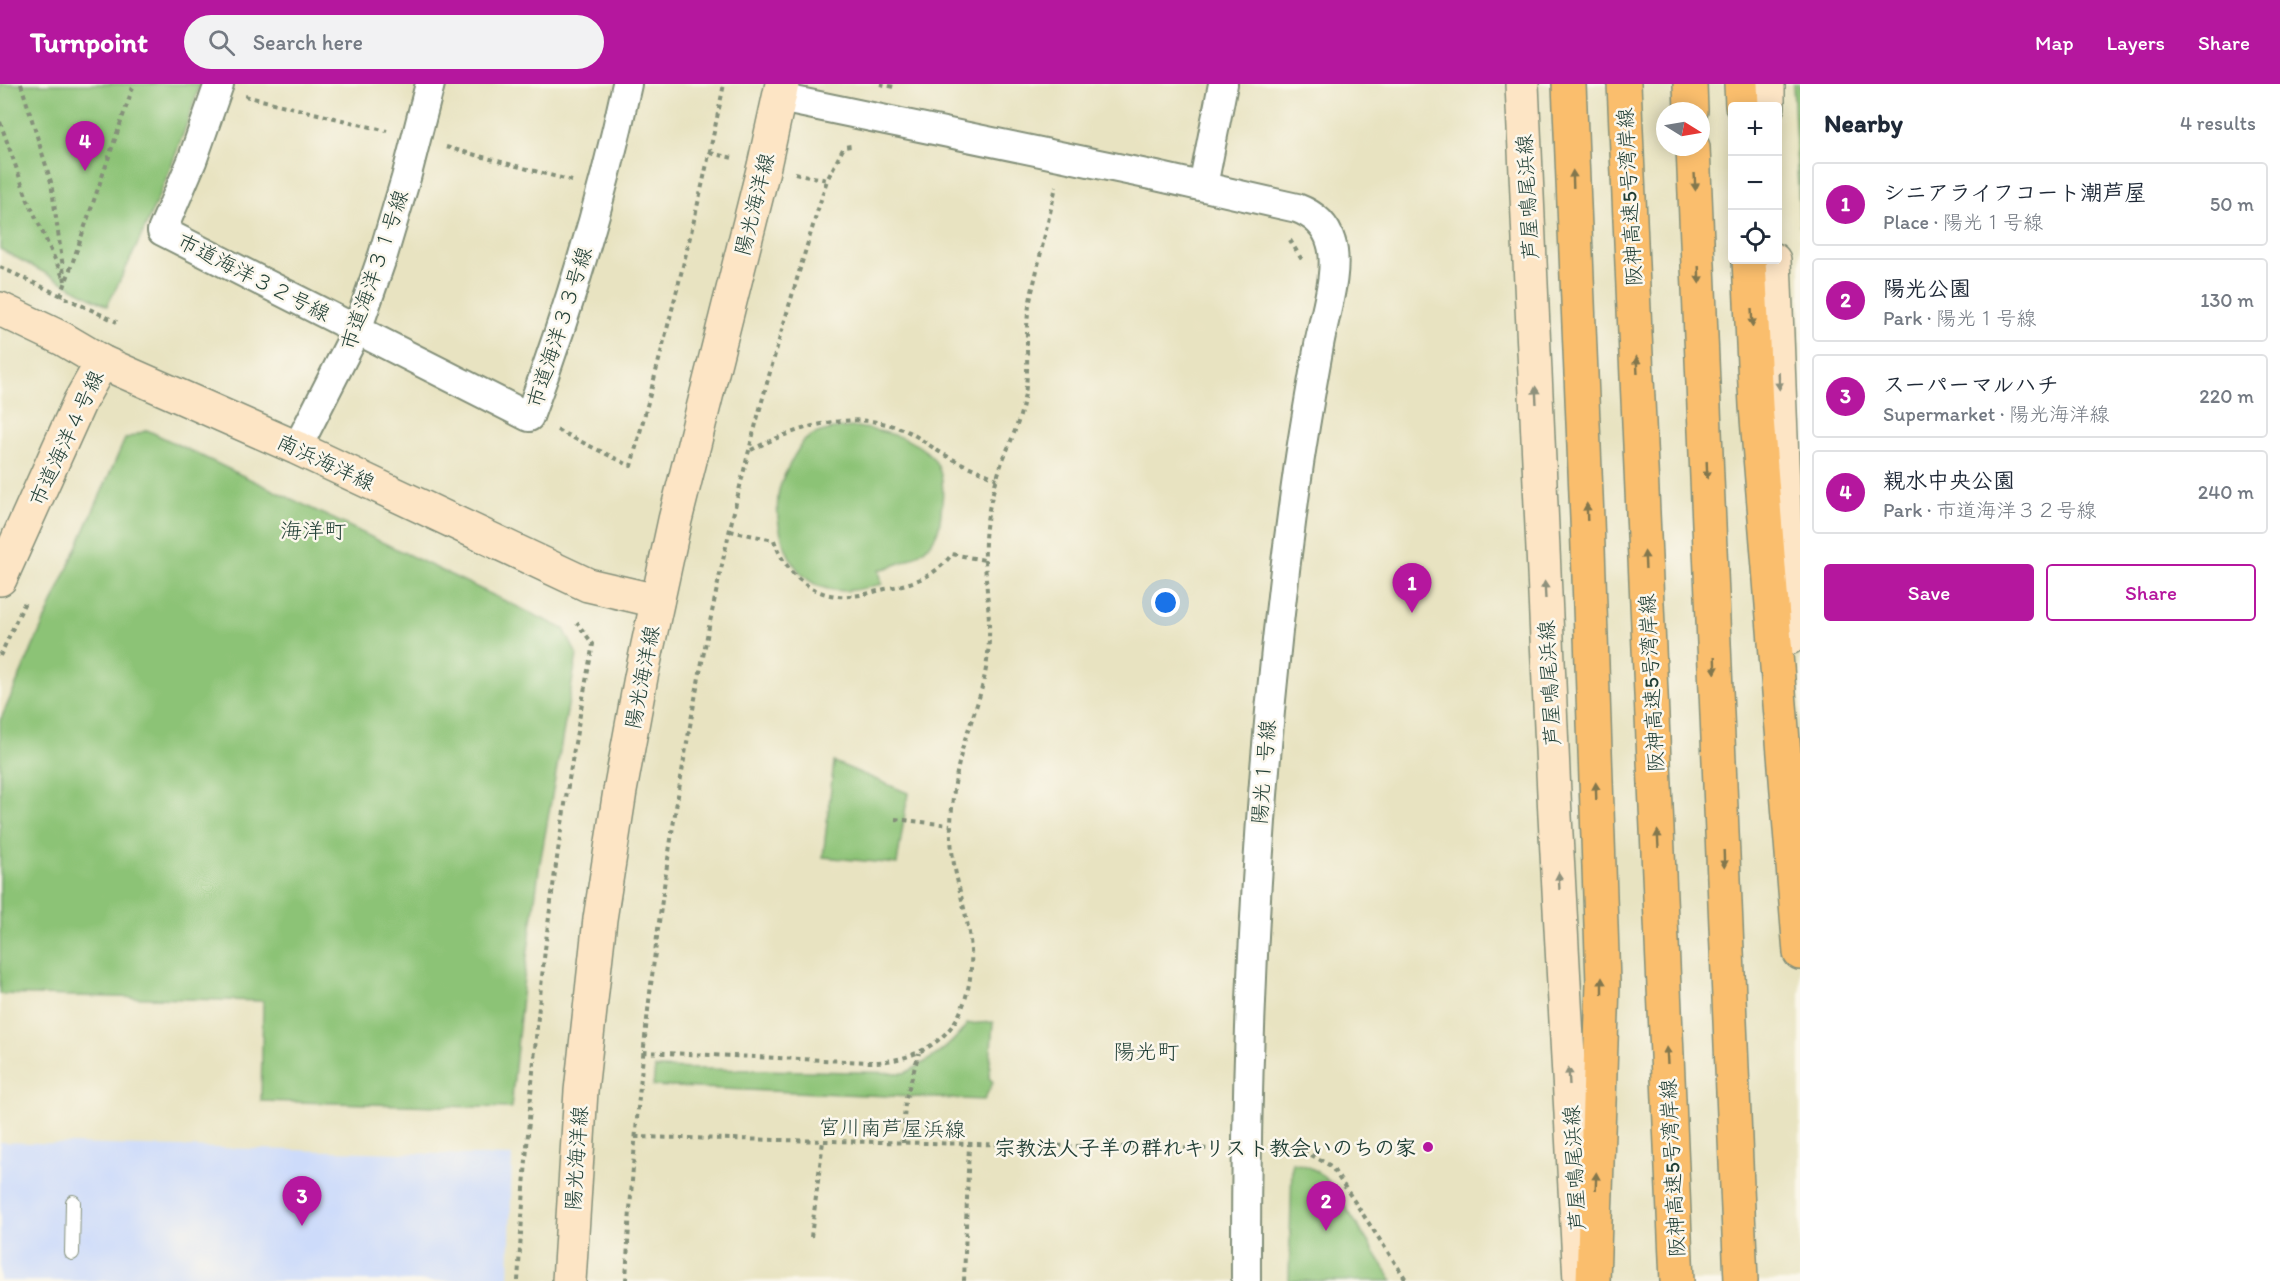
<!DOCTYPE html>
<html lang="en">
<head>
<meta charset="utf-8">
<style>
	body { margin:0; font-family:Itim,"Klee One",sans-serif; background:#f2f2f3; color:#1f2937 }
	.controls { position:absolute; right:18px; top:18px; display:grid; overflow:hidden; border-radius:6px; box-shadow:0 3px 15px #0003 }
	.controls button { width:54px; height:54px; display:grid; place-items:center; padding:0; border:0; border-bottom:2px solid #e0e1e3; background:#fff; color:#1f2937; font:30px sans-serif }
	.compass { position:absolute; left:1656px; top:18px; width:54px; height:54px; border-radius:50%; background:#fff; box-shadow:0 3px 15px #0003; rotate:101deg }
	.you { position:absolute; left:1166px; top:519px; width:21px; height:21px; margin:-15px; border:4px solid #fff; border-radius:50%; background:#1a73e8; box-shadow:0 0 0 9px #1a73e833 }
	.badge { display:grid; place-items:center; width:39px; height:39px; border-radius:50%; background:#b5179e; color:#fff; font-size:20px; font-weight:700 }
	.pin { position:absolute; translate:-50% -50px; filter:drop-shadow(0 2px 3px #0008) }
	.pin::after { content:''; position:absolute; top:32px; width:21px; height:18px; background:inherit; clip-path:polygon(0 0,100% 0,50% 100%) }
	.list { margin:0; padding:0; list-style:none }
	h2 { display:flex; justify-content:space-between; align-items:center; height:78px; margin:0; padding:0 24px; font-size:26px }
	h2 small { font-size:20px; font-weight:400; color:#747a83 }
	.list li { display:grid; grid-template-columns:39px 1fr auto; gap:18px; align-items:center; box-sizing:border-box; height:84px; margin:0 12px 12px; padding:0 12px; border:2px solid #e0e1e3; border-radius:6px }
	.list b { display:block; font-size:22px; white-space:nowrap }
	.list p { margin:0; font-size:20px; white-space:nowrap; color:#747a83 }
	.list em { font-size:20px; font-style:normal; color:#747a83 }
	.actions { display:flex; gap:12px; padding:18px 24px }
	.actions a { flex:1; padding:14px 0; border:2px solid #b5179e; border-radius:6px; text-align:center; font-size:21px; color:#b5179e }
	.actions .main { background:#b5179e; color:#fff }
	.icon { flex:none; width:33px; height:33px; fill:none; stroke:currentColor; stroke-width:2; stroke-linecap:round; stroke-linejoin:round }
	.map { position:relative; flex:none; width:1800px; height:1197px; overflow:hidden }
	header { display:flex; align-items:center; gap:36px; box-sizing:border-box; height:84px; padding:0 30px; background:#b5179e; color:#fff }
	header strong { font-size:28px }
	nav { display:flex; gap:33px; margin-inline-start:auto; font-size:21px }
	.search { width:420px; height:54px; background:#f2f2f3; display:flex; align-items:center; gap:15px; box-sizing:border-box; padding:0 21px; border-radius:33px; color:#747a83; font-size:22px }
	main { display:flex }
	aside { flex:1; background:#fff }
	.map>svg:first-child { display:block }
</style>
</head>
<body>
<header>
<strong>Turnpoint</strong>
<div class="search"><svg class="icon" aria-label="search" viewBox="0 0 24 24"><circle cx="10" cy="10" r="6"/><path d="M15 15l6 6"/></svg>Search here</div>
<nav><a>Map</a><a>Layers</a><a>Share</a></nav>
</header>
<main>
<div class="map">
<svg width="1800" height="1197" viewBox="0 0 1800 1197">
	<rect width="100%" height="100%" fill="#fbf7ec"/>
	<filter id="ink" filterUnits="userSpaceOnUse"><feTurbulence type="fractalNoise" baseFrequency=".0167" numOctaves="2"/><feDisplacementMap in="SourceGraphic" scale="12" xChannelSelector="R" yChannelSelector="G"/><feConvolveMatrix kernelMatrix="1 2 1 2 8 2 1 2 1" color-interpolation-filters="sRGB"/></filter>
	<filter id="wash" filterUnits="userSpaceOnUse"><feTurbulence type="fractalNoise" baseFrequency=".008" numOctaves="4" result="noise"/><feDisplacementMap in="SourceGraphic" scale="24" xChannelSelector="R" yChannelSelector="G"/><feGaussianBlur stdDeviation="1.35" result="paint"/><feColorMatrix in="noise" values="0 0 0 0 0 0 0 0 0 0 0 0 0 0 0 0 0 1.4 0 .05"/><feComposite in="paint" operator="in"/></filter>
	<g filter="url(#wash)">
		<rect width="100%" height="100%" fill="#e8e3c1"/>
		<polygon fill="#cddbfa" points="0,1058 512,1072 509,1197 0,1197"/>
		<g fill="#8cc376" stroke="#568055" stroke-width="1.5">
			<path d="M 0,0 L 200,0 C 176,77 144,151 107,222 L 0,165 Z"/>
			<polygon points="1793,0 1800,0 1800,143"/>
			<path d="M 857,343 C 883,347 914,353 933,374 C 943,387 944,402 942,418 C 941,427 941,437 938,446 C 930,470 901,480 879,486 L 882,500 C 861,505 841,511 819,502 C 786,488 773,438 779,406 C 782,394 788,383 794,372 C 797,368 800,361 804,357 C 817,345 840,344 857,343 Z"/>
			<polygon points="147,346 564,545 577,571 540,779 523,902 511,1024 261,1017 263,917 0,910 0,637 125,355"/>
			<polygon points="834,678 908,709 897,780 823,773"/>
			<path d="M 993,938 L 989,994 L 993,998 L 984,1016 L 653,1002 L 655,984 L 905,989 C 932,975 949,965 967,940 Z"/>
			<path d="M 1292,1079 C 1310,1081 1319,1087 1331,1100 L 1393,1197 L 1289,1197 Z"/>
		</g>
	</g>
	<g filter="url(#ink)">
		<g fill="none" stroke-linecap="round" stroke-linejoin="round">
			<defs>
				<polyline id="lane" points="72,1169 73,1118"/>
				<g id="street">
					<path d="M 219,0 L 192,77 L 162,147 L 529,333 C 569,225 603,113 627,0"/>
					<path d="M 780,14 L 1156,92 L 1297,124 C 1313,130 1326,141 1331,158 C 1340,186 1324,232 1319,261 C 1312,300 1305,340 1299,380 C 1260,651 1245,923 1246,1197"/>
					<polyline points="1203,102 1223,0"/>
					<polyline points="297,364 357,246 383,171 406,94 430,0"/>
				</g>
				<g id="secondary">
					<polyline points="1522,0 1555,732 1580,1197"/>
					<polyline points="1768,0 1768,22"/>
					<polyline points="1774,176 1789,554"/>
					<polyline points="0,225 63,255 102,278 297,364 588,501 657,517"/>
					<polyline points="0,495 80,317 102,278"/>
					<polyline points="569,1197 581,1007 600,835 620,707 641,593 675,436 764,82 782,0"/>
				</g>
				<g id="highway">
					<polyline points="1569,0 1587,435 1603,899 1593,1197"/>
					<polyline points="1624,0 1677,1197"/>
					<polyline points="1690,0 1691,27"/>
					<polyline points="1741,0 1742,22"/>
					<polyline points="1693,63 1741,1197"/>
					<polyline points="1749,176 1756,322 1800,869"/>
				</g>
			</defs>
			<use href="#lane" stroke="#84907a" stroke-width="16"/>
			<use href="#street" stroke="#84907a" stroke-width="32"/>
			<use href="#secondary" stroke="#84907a" stroke-width="36"/>
			<use href="#highway" stroke="#84907a" stroke-width="36"/>
			<g stroke="#84907a" stroke-width="4" stroke-dasharray="4.5 4.5" stroke-linecap="butt">
				<polyline points="21,0 51,98 65,198"/>
				<polyline points="880,0 894,3"/>
				<polyline points="245,12 387,47"/>
				<polyline points="0,38 27,114 63,193"/>
				<polyline points="446,63 572,97"/>
				<polyline points="710,69 733,74"/>
				<polyline points="795,89 827,96 844,63 851,62"/>
				<polyline points="1290,156 1302,176"/>
				<polyline points="0,183 117,238"/>
				<polyline points="61,212 134,0"/>
				<path d="M 557,346 L 631,382 C 665,255 698,129 724,0"/>
				<path d="M 751,366 C 797,343 852,325 902,345 C 916,351 926,359 938,367 C 956,378 978,386 997,395"/>
				<path d="M 730,447 L 774,456 C 785,489 812,515 849,512 C 861,512 873,508 885,505 C 913,499 934,494 952,470 L 984,476"/>
				<polyline points="0,572 25,518"/>
				<polyline points="895,735 950,741"/>
				<path d="M 643,968 L 868,978 C 906,979 947,962 962,924 C 989,856 948,805 951,740 C 952,712 957,683 965,655 C 974,629 984,604 987,577 C 994,532 981,488 986,443 C 989,421 995,399 1002,378 C 1011,357 1020,337 1024,315 C 1030,286 1025,257 1028,229 C 1030,214 1034,200 1037,186 C 1043,158 1050,130 1056,102"/>
				<polyline points="635,1053 1217,1065"/>
				<polyline points="903,1059 905,1017 919,969"/>
				<polyline points="1276,1066 1306,1068 1331,1082 1407,1197"/>
				<polyline points="811,1153 823,1057"/>
				<path d="M 518,1197 C 525,1083 533,970 546,857 C 558,758 574,659 593,560 L 577,539"/>
				<path d="M 626,1197 C 638,945 674,695 729,449 C 756,330 791,213 827,96"/>
				<polyline points="964,1197 969,1060"/>
			</g>
			<use href="#lane" stroke="#fff" stroke-width="14"/>
			<use href="#street" stroke="#fff" stroke-width="28"/>
			<use href="#secondary" stroke="#fde5c5" stroke-width="33"/>
			<use href="#highway" stroke="#fabe6d" stroke-width="33"/>
		</g>
		<defs><path id="oneway-solid" d="M-6-.8H1V-3.2L6.5 0L1 3.2V.8H-6Z" transform="scale(1.5)"/></defs>
		<g fill="#82774e">
			<use href="#oneway-solid" transform="translate(1573 95) rotate(-92)"/>
			<use href="#oneway-solid" transform="translate(1695 98) rotate(87)"/>
			<use href="#oneway-solid" transform="translate(1699 191) rotate(88)"/>
			<use href="#oneway-solid" transform="translate(1752 234) rotate(87)"/>
			<use href="#oneway-solid" transform="translate(1637 281) rotate(-93)"/>
			<use href="#oneway-solid" transform="translate(1707 386) rotate(88)"/>
			<use href="#oneway-solid" transform="translate(1587 428) rotate(-92)"/>
			<use href="#oneway-solid" transform="translate(1645 476) rotate(-93)"/>
			<use href="#oneway-solid" transform="translate(1715 581) rotate(88)"/>
			<use href="#oneway-solid" transform="translate(1596 707) rotate(-92)"/>
			<use href="#oneway-solid" transform="translate(1658 755) rotate(-93)"/>
			<use href="#oneway-solid" transform="translate(1724 775) rotate(88)"/>
			<use href="#oneway-solid" transform="translate(1602 902) rotate(-90)"/>
			<use href="#oneway-solid" transform="translate(1667 971) rotate(-93)"/>
			<use href="#oneway-solid" transform="translate(1596 1097) rotate(-88)"/>
		</g>
		<g fill="#8e917c">
			<use href="#oneway-solid" transform="translate(1779 297) rotate(88)"/>
			<use href="#oneway-solid" transform="translate(1536 311) rotate(-93)"/>
			<use href="#oneway-solid" transform="translate(1545 506) rotate(-93)"/>
			<use href="#oneway-solid" transform="translate(1559 797) rotate(-93)"/>
			<use href="#oneway-solid" transform="translate(1569 992) rotate(-93)"/>
		</g>
	</g>
	<circle fill="#b5179e" stroke="#fbf7ec" stroke-width="2" cx="1428" cy="1063" r="6"/>
	<g text-anchor="middle" dominant-baseline="central" stroke-width="5" stroke-linejoin="round" paint-order="stroke">
		<g font-size="21" fill="#1f3d34" stroke="#fbf7ec">
			<text transform="translate(1527 113) rotate(-93)">芦屋鳴尾浜線</text>
			<text transform="translate(1629 113) rotate(-93)">阪神高速5号湾岸線</text>
			<text transform="translate(754 120) rotate(-76)">陽光海洋線</text>
			<text transform="translate(374 186) rotate(-71)">市道海洋３１号線</text>
			<text transform="translate(254 193) rotate(27)">市道海洋３２号線</text>
			<text transform="translate(559 243) rotate(-72)">市道海洋３３号線</text>
			<text transform="translate(66 354) rotate(-65)">市道海洋４号線</text>
			<text transform="translate(326 378) rotate(25)">南浜海洋線</text>
			<text transform="translate(642 593) rotate(-79)">陽光海洋線</text>
			<text transform="translate(1549 599) rotate(-93)">芦屋鳴尾浜線</text>
			<text transform="translate(1651 599) rotate(-93)">阪神高速5号湾岸線</text>
			<text transform="translate(1263 688) rotate(-85)">陽光１号線</text>
			<text transform="translate(892 1044) rotate(1)">宮川南芦屋浜線</text>
			<text transform="translate(576 1074) rotate(-86)">陽光海洋線</text>
			<text transform="translate(1574 1084) rotate(-93)">芦屋鳴尾浜線</text>
			<text transform="translate(1672 1084) rotate(-93)">阪神高速5号湾岸線</text>
		</g>
		<g font-size="21" font-weight="bold" fill="#1f3d34" stroke="#fbf7ec" text-anchor="end">
			<text x="1416" y="1063">宗教法人子羊の群れキリスト教会いのちの家</text>
		</g>
		<g font-size="22" fill="#1f3d34" stroke="#fbf7ec">
			<text x="313" y="446">海洋町</text>
			<text x="1146" y="967">陽光町</text>
		</g>
	</g>
</svg>
<div class="controls">
<button>+</button>
<button>−</button>
<button><svg class="icon" aria-label="locate" viewBox="0 0 24 24"><circle cx="12" cy="12" r="6"/><path d="M12 2v4M12 18v4M2 12h4M18 12h4"/></svg></button>
</div>
<svg class="compass" viewBox="-18 -18 36 36"><path d="M0-13l5 13h-10z" fill="#e53935"/><path d="M0 13l5-13h-10z" fill="#747a83"/></svg>
<div class="you"></div>
<div class="pin badge" style="left:1412px;top:529px">1</div>
<div class="pin badge" style="left:1326px;top:1147px">2</div>
<div class="pin badge" style="left:302px;top:1142px">3</div>
<div class="pin badge" style="left:85px;top:87px">4</div>
</div>
<aside>
<h2>Nearby<small>4 results</small></h2>
<ul class="list">
<li><span class="badge">1</span><div><b>シニアライフコート潮芦屋</b><p>Place · 陽光１号線</p></div><em>50 m</em></li>
<li><span class="badge">2</span><div><b>陽光公園</b><p>Park · 陽光１号線</p></div><em>130 m</em></li>
<li><span class="badge">3</span><div><b>スーパーマルハチ</b><p>Supermarket · 陽光海洋線</p></div><em>220 m</em></li>
<li><span class="badge">4</span><div><b>親水中央公園</b><p>Park · 市道海洋３２号線</p></div><em>240 m</em></li>
</ul>
<div class="actions"><a class="main">Save</a><a>Share</a></div>
</aside>
</main>
</body>
</html>
